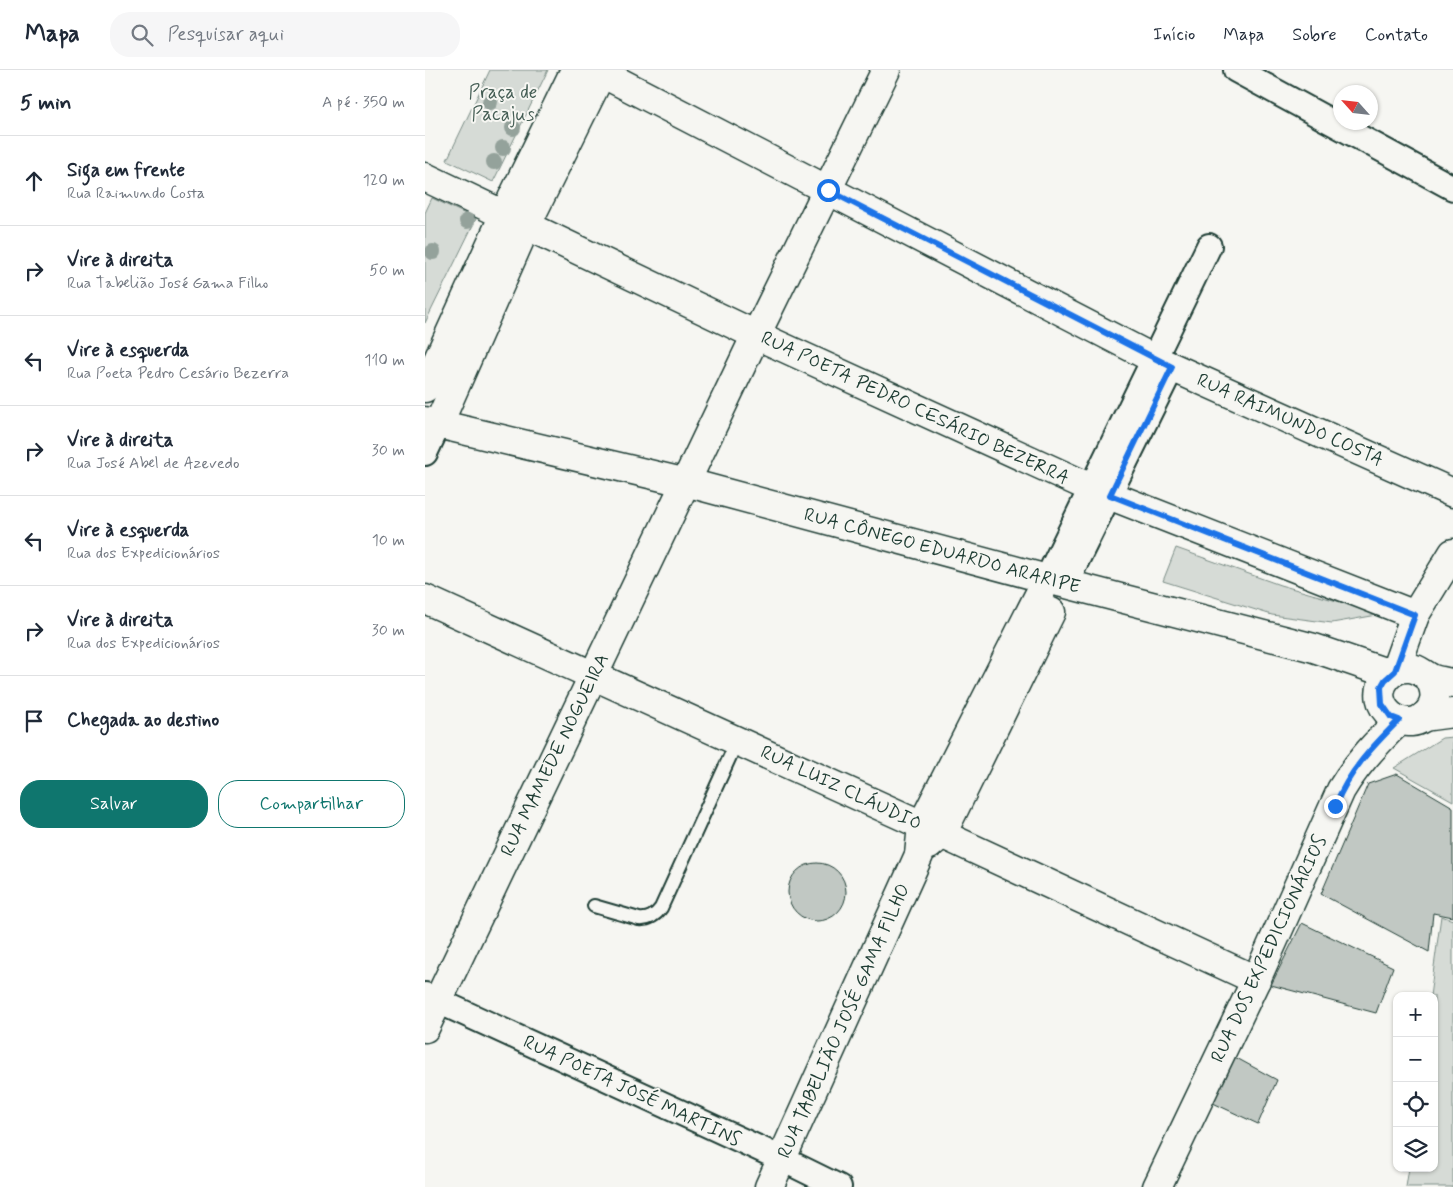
<!DOCTYPE html>
<html lang="pt">
<head>
<meta charset="utf-8">
<style>
	body { margin:0; font-family:Mynerve,sans-serif; background:#f6f6f7; color:#1f2937 }
	.controls { position:absolute; right:15px; bottom:15px; display:grid; overflow:hidden; border-radius:10px; box-shadow:0 1px 4px #0004 }
	.controls button { width:45px; height:45px; display:grid; place-items:center; padding:0; border:0; border-bottom:1px solid #e0e1e3; background:#fff; color:#1f2937; font:25px sans-serif }
	.compass { position:absolute; left:908px; top:15px; width:45px; height:45px; border-radius:50%; background:#fff; box-shadow:0 1px 4px #0004; rotate:297deg }
	.stop { position:absolute; width:15px; height:15px; margin:-11px; border:4px solid #1a73e8; border-radius:50%; background:#fff }
	.stop.end { background:#1a73e8; border-color:#fff; box-shadow:0 1px 5px #0008 }
	.list { margin:0; padding:0; list-style:none }
	h2 { display:flex; justify-content:space-between; align-items:center; height:65px; margin:0; padding:0 20px; font-size:21px }
	h2 small { font-size:16px; font-weight:400; color:#747a83 }
	.list li { display:grid; grid-template-columns:32px 1fr auto; gap:15px; align-items:center; box-sizing:border-box; height:90px; padding:0 20px; border-top:1px solid #e0e1e3 }
	.list b { display:block; font-size:19px; white-space:nowrap }
	.list p { margin:0; font-size:16px; white-space:nowrap; color:#747a83 }
	.list em { font-size:16px; font-style:normal; color:#747a83 }
	.actions { display:flex; gap:10px; padding:15px 20px }
	.actions a { flex:1; padding:11px 0; border:1px solid #0f766e; border-radius:20px; text-align:center; font-size:18px; color:#0f766e }
	.actions .main { background:#0f766e; color:#fff }
	.icon { flex:none; width:28px; height:28px; fill:none; stroke:currentColor; stroke-width:2; stroke-linecap:round; stroke-linejoin:round }
	.map { position:relative; flex:none; width:1028px; height:1117px; overflow:hidden }
	header { display:flex; align-items:center; gap:30px; box-sizing:border-box; height:70px; padding:0 25px; background:#fff; border-bottom:1px solid #e0e1e3 }
	header strong { font-size:24px }
	nav { display:flex; gap:28px; margin-inline-start:auto; font-size:18px }
	.search { width:350px; height:45px; background:#f6f6f7; display:flex; align-items:center; gap:12px; box-sizing:border-box; padding:0 18px; border-radius:20px; color:#747a83; font-size:19px }
	main { display:flex }
	aside { flex:1; background:#fff }
	.map>svg:first-child { display:block }
</style>
</head>
<body>
<header>
<strong>Mapa</strong>
<div class="search"><svg class="icon" aria-label="search" viewBox="0 0 24 24"><circle cx="10" cy="10" r="6"/><path d="M15 15l6 6"/></svg>Pesquisar aqui</div>
<nav><a>Início</a><a>Mapa</a><a>Sobre</a><a>Contato</a></nav>
</header>
<main>
<aside>
<h2>5 min<small>A pé · 350 m</small></h2>
<ul class="list">
<li><svg class="icon" aria-label="ahead" viewBox="0 0 24 24"><path d="M12 20V5M6 11l6-6 6 6"/></svg><div><b>Siga em frente</b><p>Rua Raimundo Costa</p></div><em>120 m</em></li>
<li><svg class="icon" aria-label="right" viewBox="0 0 24 24"><path d="M7 20v-9h11M14 6l5 5-5 5"/></svg><div><b>Vire à direita</b><p>Rua Tabelião José Gama Filho</p></div><em>50 m</em></li>
<li><svg class="icon" aria-label="left" viewBox="0 0 24 24"><path d="M17 20v-9H6M10 6l-5 5 5 5"/></svg><div><b>Vire à esquerda</b><p>Rua Poeta Pedro Cesário Bezerra</p></div><em>110 m</em></li>
<li><svg class="icon" aria-label="right" viewBox="0 0 24 24"><path d="M7 20v-9h11M14 6l5 5-5 5"/></svg><div><b>Vire à direita</b><p>Rua José Abel de Azevedo</p></div><em>30 m</em></li>
<li><svg class="icon" aria-label="left" viewBox="0 0 24 24"><path d="M17 20v-9H6M10 6l-5 5 5 5"/></svg><div><b>Vire à esquerda</b><p>Rua dos Expedicionários</p></div><em>10 m</em></li>
<li><svg class="icon" aria-label="right" viewBox="0 0 24 24"><path d="M7 20v-9h11M14 6l5 5-5 5"/></svg><div><b>Vire à direita</b><p>Rua dos Expedicionários</p></div><em>30 m</em></li>
<li><svg class="icon" aria-label="arrive" viewBox="0 0 24 24"><path d="M6 21V4h12l-3 4 3 4H6"/></svg><div><b>Chegada ao destino</b></div></li>
</ul>
<div class="actions"><a class="main">Salvar</a><a>Compartilhar</a></div>
</aside>
<div class="map">
<svg width="1028" height="1117" viewBox="0 0 1028 1117">
	<rect width="100%" height="100%" fill="#f6f6f2"/>
	<filter id="ink" filterUnits="userSpaceOnUse"><feTurbulence type="fractalNoise" baseFrequency=".02" numOctaves="2"/><feDisplacementMap in="SourceGraphic" scale="10" xChannelSelector="R" yChannelSelector="G"/><feConvolveMatrix kernelMatrix="1 2 1 2 8 2 1 2 1" color-interpolation-filters="sRGB"/></filter>
	<g filter="url(#ink)">
		<g fill="#d6dbd6" stroke="#7a8c85">
			<polygon points="65,0 123,0 68,112 22,90"/>
			<polygon points="7,128 51,149 0,253 0,143"/>
			<polygon points="751,478 855,515 958,544 907,553 847,545 738,511"/>
			<polygon points="1028,667 1028,731 969,698 1017,668"/>
			<polygon points="1016,846 1028,850 1028,1117 981,1117 984,1098 1009,1098 1009,926 1005,926"/>
		</g>
		<g fill="#c1c8c3" stroke="#1f3d34">
			<polygon points="972,704 1028,737 1028,847 1008,843 1004,882 896,824 943,714"/>
			<circle cx="392" cy="822" r="29"/>
			<polygon points="877,853 968,897 951,943 846,915"/>
			<polygon points="806,985 852,1010 833,1054 788,1033"/>
		</g>
		<g fill="none" stroke-linecap="round" stroke-linejoin="round">
			<defs>
				<path id="lane" d="M 169,836 L 214,849 C 224,850 230,846 236,838 L 312,671"/>
				<g id="street">
					<polyline points="811,0 1028,118"/>
					<polyline points="0,383 13,355"/>
					<polyline points="622,509 784,176"/>
					<polyline points="640,514 747,297"/>
					<polyline points="0,925 357,1089 414,1117"/>
				</g>
				<g id="secondary">
					<polyline points="171,0 729,289 1028,423"/>
					<polyline points="0,107 331,265 666,418 990,545"/>
					<polyline points="0,318 79,145 150,0"/>
					<polyline points="13,355 101,156 178,0"/>
					<polyline points="0,529 497,755 831,910"/>
					<polyline points="970,601 990,545 1028,483"/>
					<polyline points="504,775 517,764 626,542"/>
					<polyline points="0,958 331,265 461,0"/>
					<polyline points="344,1117 494,785 497,755 622,509"/>
				</g>
				<g id="primary">
					<polyline points="0,351 275,416 622,509 889,578 965,604"/>
					<path d="M 1004,608 C 1010,618 1012,630 1005,640 C 984,671 938,636 962,607 C 967,602 974,598 982,598 C 993,597 997,604 1006,608 C 1012,611 1021,611 1028,614"/>
					<polyline points="998,647 1028,643"/>
					<path d="M 732,1117 L 831,910 L 916,720 C 932,693 952,672 974,651"/>
				</g>
			</defs>
			<use href="#lane" stroke="#1f3d34" stroke-width="16"/>
			<use href="#street" stroke="#1f3d34" stroke-width="28"/>
			<use href="#secondary" stroke="#1f3d34" stroke-width="31"/>
			<use href="#primary" stroke="#1f3d34" stroke-width="31"/>
			<use href="#lane" stroke="#f6f6f2" stroke-width="12"/>
			<use href="#street" stroke="#f6f6f2" stroke-width="24"/>
			<use href="#secondary" stroke="#f6f6f2" stroke-width="28"/>
			<use href="#primary" stroke="#f6f6f2" stroke-width="28"/>
		</g>
		<g fill="#94a29b">
			<circle cx="65" cy="32" r="8"/>
			<circle cx="88" cy="58" r="8"/>
			<circle cx="78" cy="78" r="8"/>
			<circle cx="69" cy="92" r="8"/>
			<circle cx="42" cy="151" r="8"/>
			<circle cx="8" cy="182" r="8"/>
		</g>
	</g>
	<g fill="none" stroke-linecap="round" stroke-linejoin="round" filter="url(#ink)">
		<path stroke="#1a73e8" stroke-width="6" d="M 403,120 L 747,297 L 685,425 L 990,545 L 970,601 L 960,610 L 956,617 L 957,634 L 966,647 L 974,650 C 947,677 924,701 910,736"/>
	</g>
	<g text-anchor="middle" dominant-baseline="central" stroke-width="4" stroke-linejoin="round" paint-order="stroke">
		<g font-size="19" fill="#445d54" stroke="#f6f6f2">
			<text x="78" y="22">Praça de<tspan x="78" dy="22">Pacajus</tspan></text>
		</g>
		<g font-size="19" fill="#1f3d34" stroke="#f6f6f2">
			<text transform="translate(490 338) rotate(25)">RUA POETA PEDRO CESÁRIO BEZERRA</text>
			<text transform="translate(865 350) rotate(24)">RUA RAIMUNDO COSTA</text>
			<text transform="translate(517 481) rotate(15)">RUA CÔNEGO EDUARDO ARARIPE</text>
			<text transform="translate(130 685) rotate(-64)">RUA MAMEDE NOGUEIRA</text>
			<text transform="translate(416 718) rotate(25)">RUA LUIZ CLÁUDIO</text>
			<text transform="translate(844 879) rotate(-65)">RUA DOS EXPEDICIONÁRIOS</text>
			<text transform="translate(419 951) rotate(-66)">RUA TABELIÃO JOSÉ GAMA FILHO</text>
			<text transform="translate(207 1021) rotate(25)">RUA POETA JOSÉ MARTINS</text>
		</g>
	</g>
</svg>
<div class="controls">
<button>+</button>
<button>−</button>
<button><svg class="icon" aria-label="locate" viewBox="0 0 24 24"><circle cx="12" cy="12" r="6"/><path d="M12 2v4M12 18v4M2 12h4M18 12h4"/></svg></button>
<button><svg class="icon" aria-label="layers" viewBox="0 0 24 24"><path d="M12 4l9 5-9 5-9-5zM3 14l9 5 9-5"/></svg></button>
</div>
<svg class="compass" viewBox="-18 -18 36 36"><path d="M0-13l5 13h-10z" fill="#e53935"/><path d="M0 13l5-13h-10z" fill="#747a83"/></svg>
<div class="stop" style="left:403px;top:120px"></div>
<div class="stop end" style="left:910px;top:736px"></div>
</div>
</main>
</body>
</html>
